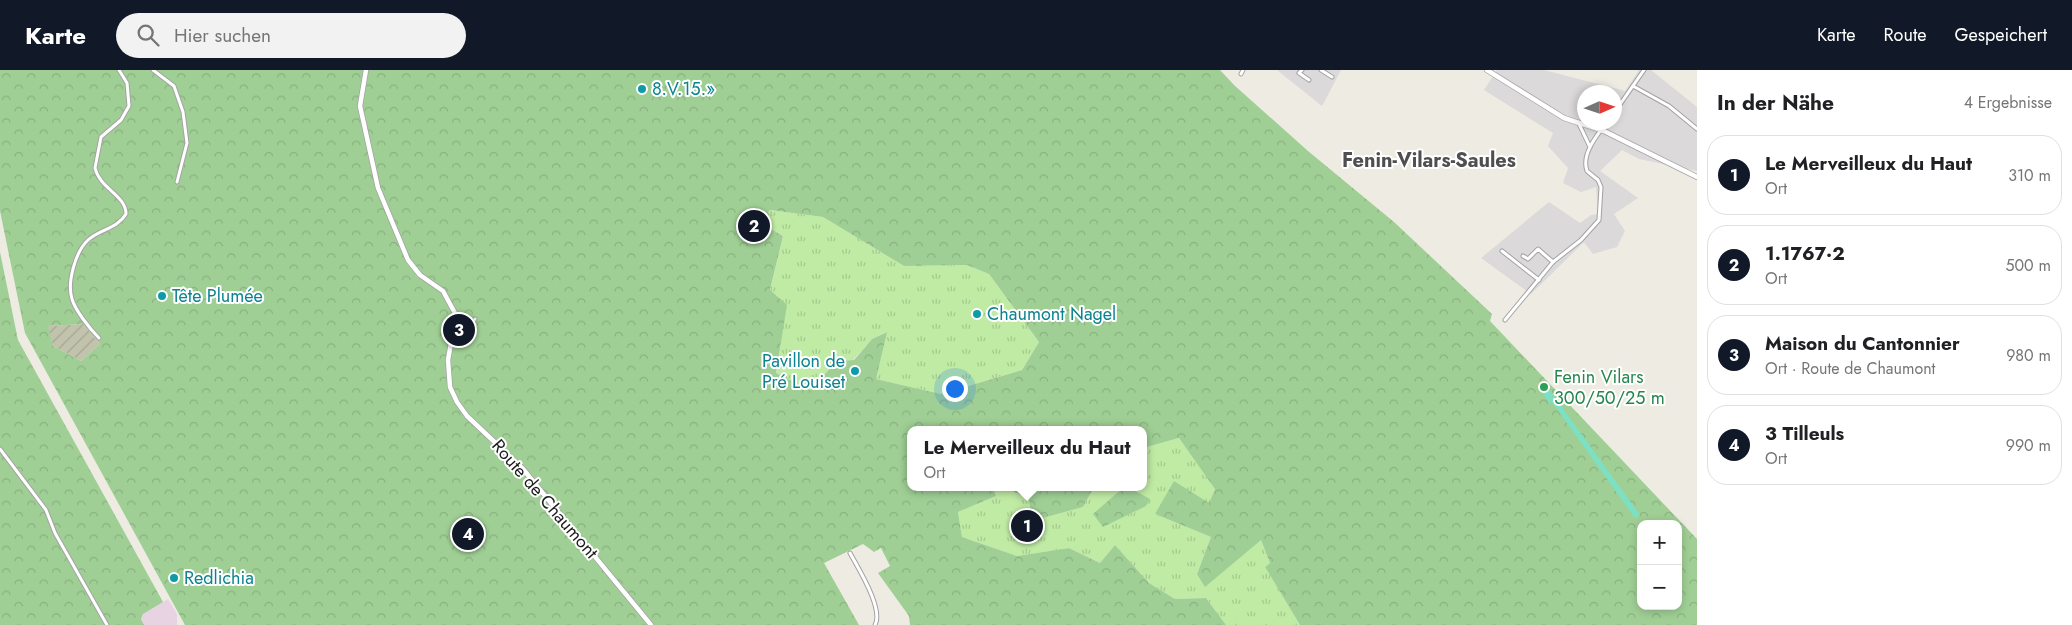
<!DOCTYPE html>
<html lang="de">
<head>
<meta charset="utf-8">
<style>
	body { margin:0; font-family:Jost,sans-serif; background:#f2f2f2; color:#202124 }
	.controls { position:absolute; right:15px; bottom:15px; display:grid; overflow:hidden; border-radius:10px; box-shadow:0 2px 8px #0003 }
	.controls button { width:45px; height:45px; display:grid; place-items:center; padding:0; border:0; border-bottom:1px solid #e0e0e0; background:#fff; color:#202124; font:25px sans-serif }
	.compass { position:absolute; left:1577px; top:15px; width:45px; height:45px; border-radius:50%; background:#fff; box-shadow:0 2px 8px #0003; rotate:87deg }
	.you { position:absolute; left:954px; top:318px; width:18px; height:18px; margin:-12px; border:4px solid #fff; border-radius:50%; background:#1a73e8; box-shadow:0 0 0 8px #1a73e833 }
	.badge { display:grid; place-items:center; width:32px; height:32px; border-radius:50%; background:#111827; color:#fff; font-size:16px; font-weight:700 }
	.pin { position:absolute; translate:-50% -50%; border:2px solid #fff; box-shadow:0 1px 5px #0006 }
	.popup { position:absolute; left:907px; top:356px; width:240px; height:65px; box-sizing:border-box; display:grid; place-content:center; border-radius:10px; background:#fff; filter:drop-shadow(0 1px 4px #0005); font-size:16px; white-space:nowrap; color:#757577 }
	.popup b { font-size:19px; color:#202124 }
	.popup::after { content:''; position:absolute; left:50%; top:100%; margin-left:-10px; border:10px solid transparent; border-top-color:#fff }
	.list { margin:0; padding:0; list-style:none }
	h2 { display:flex; justify-content:space-between; align-items:center; height:65px; margin:0; padding:0 20px; font-size:21px }
	h2 small { font-size:16px; font-weight:400; color:#757577 }
	.list li { display:grid; grid-template-columns:32px 1fr auto; gap:15px; align-items:center; box-sizing:border-box; height:80px; margin:0 10px 10px; padding:0 10px; border:1px solid #e0e0e0; border-radius:20px }
	.list b { display:block; font-size:19px; white-space:nowrap }
	.list p { margin:0; font-size:16px; white-space:nowrap; color:#757577 }
	.list em { font-size:16px; font-style:normal; color:#757577 }
	.icon { flex:none; width:28px; height:28px; fill:none; stroke:currentColor; stroke-width:2; stroke-linecap:round; stroke-linejoin:round }
	.map { position:relative; flex:none; width:1697px; height:555px; overflow:hidden }
	header { display:flex; align-items:center; gap:30px; box-sizing:border-box; height:70px; padding:0 25px; background:#111827; color:#fff }
	header strong { font-size:24px }
	nav { display:flex; gap:28px; margin-inline-start:auto; font-size:18px }
	.search { width:350px; height:45px; background:#f2f2f2; display:flex; align-items:center; gap:12px; box-sizing:border-box; padding:0 18px; border-radius:28px; color:#757577; font-size:19px }
	main { display:flex }
	aside { flex:1; background:#fff }
	.map>svg:first-child { display:block }
</style>
</head>
<body>
<header>
<strong>Karte</strong>
<div class="search"><svg class="icon" aria-label="search" viewBox="0 0 24 24"><circle cx="10" cy="10" r="6"/><path d="M15 15l6 6"/></svg>Hier suchen</div>
<nav><a>Karte</a><a>Route</a><a>Gespeichert</a></nav>
</header>
<main>
<div class="map">
<svg width="1697" height="555" viewBox="0 0 1697 555">
	<defs>
		<pattern id="construction-furrows" width="10" height="10" patternUnits="userSpaceOnUse" patternTransform="scale(1.25)"><rect width="10" height="10" fill="#c1c3ad"/><path d="M-1 1l2-2M0 10L10 0M9 11l2-2" fill="none" stroke="#a5a794"/></pattern>
		<pattern id="grass-tufts" width="24" height="20" patternUnits="userSpaceOnUse" patternTransform="scale(1.25)"><rect width="24" height="20" fill="#c0eba5"/><path d="M3 7l-1-3M5 7V3M7 7l1-3M15 17l-1-3M17 17v-4M19 17l1-3" fill="none" stroke="#a4c98d"/></pattern>
		<pattern id="forest-crowns" width="20" height="18" patternUnits="userSpaceOnUse" patternTransform="scale(1.25)"><rect width="20" height="18" fill="#a0cf95"/><path d="M2 6a3 3 0 1 1 6 0M12 15a3 3 0 1 1 6 0" fill="none" stroke="#89b180"/></pattern>
	</defs>
	<rect width="100%" height="100%" fill="#eeebe2"/>
	<g fill="#dbd9d9" fill-rule="evenodd">
		<polygon points="1277,0 1341,0 1322,36"/>
		<path d="M 1497,0 L 1544,0 L 1625,21 L 1639,0 L 1651,0 L 1697,37 L 1697,101 L 1639,89 L 1622,80 L 1600,101 L 1638,128 L 1614,144 L 1625,161 L 1617,177 L 1593,184 L 1584,172 L 1531,224 L 1481,188 L 1549,132 L 1580,153 L 1591,145 L 1598,144 L 1596,117 L 1581,122 L 1563,113 L 1568,98 L 1548,76 L 1553,63 L 1484,20 ZM 1584,22 L 1614,22 L 1614,52 L 1584,52 Z"/>
	</g>
	<polygon fill="#e8d3e2" points="168,529 177,544 177,555 144,555 141,549 143,544"/>
	<polygon fill="url(#construction-furrows)" points="83,254 100,274 81,291 53,276 47,256"/>
	<g fill="url(#grass-tufts)">
		<polygon points="770,140 823,147 904,196 967,195 989,204 1039,272 1022,300 941,324 876,309 886,262 872,269 853,290 837,291 810,320 776,303 781,273 770,221 783,166 758,152"/>
		<polygon points="1179,368 1215,418 1209,434 1155,444 1211,467 1197,504 1261,470 1270,493 1265,497 1300,555 1226,555 1206,528 1175,529 1149,513 1115,475 1100,493 1069,478 1017,486 962,467 958,442 996,426 993,417 1004,417 1029,429 1032,451 1083,437 1094,417 1143,417 1143,378"/>
	</g>
	<g fill="url(#forest-crowns)" fill-rule="evenodd">
		<path d="M 0,0 L 1220,0 L 1234,15 L 1308,81 L 1394,152 L 1492,244 L 1490,251 L 1697,469 L 1697,555 L 1300,555 L 1265,497 L 1270,493 L 1261,470 L 1205,517 L 1197,504 L 1211,467 L 1155,444 L 1174,411 L 1209,433 L 1215,419 L 1179,368 L 1143,378 L 1143,360 L 911,360 L 911,417 L 993,417 L 996,426 L 958,442 L 962,467 L 1017,486 L 1069,478 L 1100,493 L 1115,475 L 1149,513 L 1175,529 L 1206,528 L 1226,555 L 910,555 L 909,546 L 878,503 L 890,496 L 881,478 L 874,482 L 863,474 L 824,493 L 859,555 L 185,555 L 25,263 L 0,141 ZM 770,140 L 823,147 L 904,196 L 967,195 L 989,204 L 1039,272 L 1022,300 L 941,324 L 876,309 L 887,262 L 872,269 L 854,290 L 837,291 L 810,320 L 776,303 L 787,235 L 770,220 L 783,166 L 759,152 ZM 83,254 L 100,274 L 81,291 L 53,276 L 48,256 ZM 1641,454 L 1678,454 L 1678,536 L 1641,536 Z"/>
		<polygon points="0,182 18,270 163,532 143,544 141,549 144,555 0,555"/>
		<polygon points="1004,417 1094,417 1083,437 1032,451 1029,429"/>
		<polygon points="1124,417 1128,417 1150,429 1146,436 1103,457 1093,444"/>
	</g>
	<polygon fill="#7ce1c4" points="1548,318 1640,445 1635,448 1552,332 1549,333 1542,322"/>
	<g fill="none" stroke-linecap="round" stroke-linejoin="round">
		<defs>
			<g id="minor">
				<polyline points="153,0 174,16 183,42 187,73 177,112"/>
				<polyline points="1302,0 1299,3 1309,10"/>
				<polyline points="1321,0 1332,7"/>
				<polyline points="1241,4 1243,0"/>
				<polyline points="1633,16 1669,36 1697,59"/>
				<polyline points="1614,43 1644,0"/>
				<polyline points="1579,54 1590,77"/>
				<polyline points="1502,181 1539,210"/>
				<polyline points="1523,186 1528,189 1538,179 1553,192"/>
				<path d="M 1505,250 L 1553,192 L 1581,170 L 1599,150 L 1601,117 L 1598,110 L 1587,101 C 1581,84 1597,65 1607,52"/>
				<path d="M 99,268 C 90,259 75,240 72,229 C 67,213 75,182 88,170 C 100,159 117,159 126,144 C 126,125 100,119 95,98 L 101,67 L 121,50 L 129,36 L 127,13 L 119,0"/>
				<polyline points="451,271 463,266 475,249"/>
				<polyline points="0,379 46,440 55,463 107,555"/>
				<path d="M 850,483 C 858,498 884,539 875,555"/>
			</g>
			<g id="tertiary">
				<polyline points="366,0 360,36 378,118 408,190 420,205 443,221 456,245 448,290 450,317 457,332 467,346 523,399 651,555"/>
				<polyline points="1487,0 1564,48 1604,61 1697,107"/>
			</g>
		</defs>
		<use href="#minor" stroke="#a3a3a3" stroke-width="5"/>
		<use href="#tertiary" stroke="#a3a3a3" stroke-width="6"/>
		<use href="#minor" stroke="#fff" stroke-width="3"/>
		<use href="#tertiary" stroke="#fff" stroke-width="4.5"/>
	</g>
	<g fill="#0f9aa8" stroke="#fff" stroke-width="2">
		<circle cx="642" cy="19" r="5"/>
		<circle cx="162" cy="226" r="5"/>
		<circle cx="977" cy="244" r="5"/>
		<circle cx="855" cy="301" r="5"/>
		<circle cx="174" cy="508" r="5"/>
	</g>
	<circle fill="#2e9e5b" stroke="#fff" stroke-width="2" cx="1544" cy="317" r="5"/>
	<g text-anchor="middle" dominant-baseline="central" stroke-width="4" stroke-linejoin="round" paint-order="stroke">
		<g font-size="18" fill="#0d838f" stroke="#fff" text-anchor="start">
			<text x="652" y="19">8.V.15.»</text>
			<text x="172" y="226">Tête Plumée</text>
			<text x="987" y="244">Chaumont Nagel</text>
			<text x="845" y="291" text-anchor="end">Pavillon de<tspan x="845" dy="21">Pré Louiset</tspan></text>
			<text x="184" y="508">Redlichia</text>
		</g>
		<g font-size="18" fill="#27864d" stroke="#fff" text-anchor="start">
			<text x="1554" y="307">Fenin Vilars<tspan x="1554" dy="21">300/50/25 m</tspan></text>
		</g>
		<g font-size="18" fill="#1c1c1c" stroke="#fff">
			<text transform="translate(545 429) rotate(49)">Route de Chaumont</text>
		</g>
		<g font-size="20" font-weight="bold" fill="#4f4f4f" stroke="#fff">
			<text x="1429" y="90">Fenin-Vilars-Saules</text>
		</g>
	</g>
</svg>
<div class="controls">
<button>+</button>
<button>−</button>
</div>
<svg class="compass" viewBox="-18 -18 36 36"><path d="M0-13l5 13h-10z" fill="#e53935"/><path d="M0 13l5-13h-10z" fill="#757577"/></svg>
<div class="you"></div>
<div class="pin badge" style="left:1027px;top:456px">1</div>
<div class="popup"><b>Le Merveilleux du Haut</b>Ort</div>
<div class="pin badge" style="left:754px;top:156px">2</div>
<div class="pin badge" style="left:459px;top:260px">3</div>
<div class="pin badge" style="left:468px;top:464px">4</div>
</div>
<aside>
<h2>In der Nähe<small>4 Ergebnisse</small></h2>
<ul class="list">
<li><span class="badge">1</span><div><b>Le Merveilleux du Haut</b><p>Ort</p></div><em>310 m</em></li>
<li><span class="badge">2</span><div><b>1.1767·2</b><p>Ort</p></div><em>500 m</em></li>
<li><span class="badge">3</span><div><b>Maison du Cantonnier</b><p>Ort · Route de Chaumont</p></div><em>980 m</em></li>
<li><span class="badge">4</span><div><b>3 Tilleuls</b><p>Ort</p></div><em>990 m</em></li>
</ul>
</aside>
</main>
</body>
</html>
